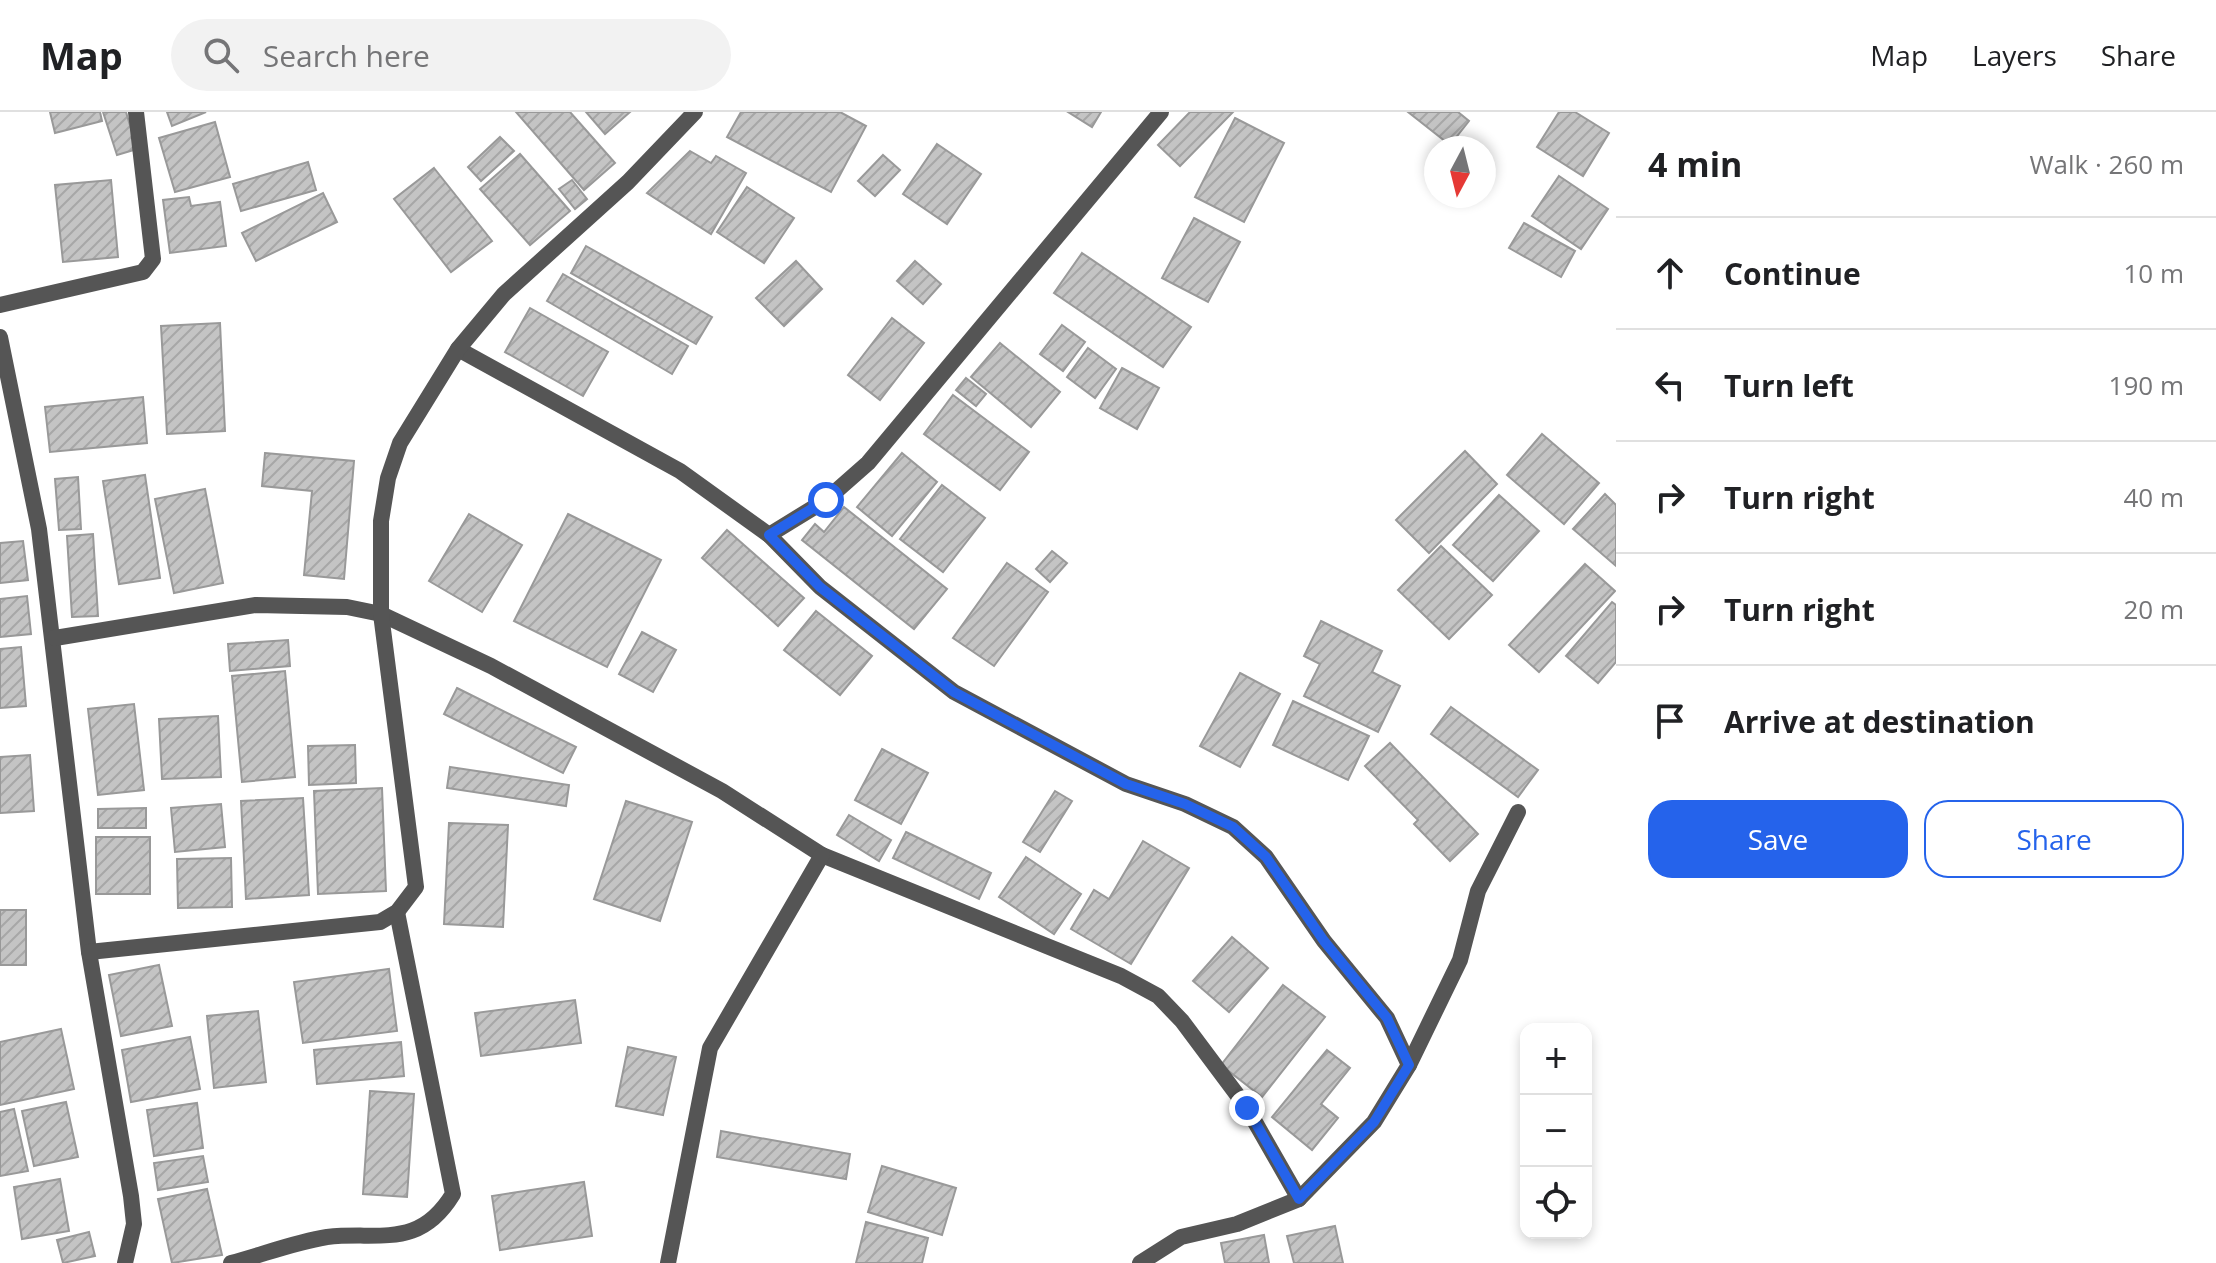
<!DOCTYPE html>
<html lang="en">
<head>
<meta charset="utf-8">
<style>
	body { margin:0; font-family:"Open Sans",sans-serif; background:#f2f2f2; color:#202124 }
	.controls { position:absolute; right:24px; bottom:24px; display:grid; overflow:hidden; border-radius:16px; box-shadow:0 4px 12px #0003 }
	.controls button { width:72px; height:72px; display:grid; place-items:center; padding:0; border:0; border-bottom:2px solid #e0e0e0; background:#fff; color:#202124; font:40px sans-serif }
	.compass { position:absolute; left:1424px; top:24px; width:72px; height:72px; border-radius:50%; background:#fff; box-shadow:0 4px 12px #0003; rotate:187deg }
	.stop { position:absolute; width:24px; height:24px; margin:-18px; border:6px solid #2563eb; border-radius:50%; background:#fff }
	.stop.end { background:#2563eb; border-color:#fff; box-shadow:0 2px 8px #0008 }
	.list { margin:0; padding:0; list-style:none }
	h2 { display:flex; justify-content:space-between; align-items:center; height:104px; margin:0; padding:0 32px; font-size:34px }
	h2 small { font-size:26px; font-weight:400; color:#757577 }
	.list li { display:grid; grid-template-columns:52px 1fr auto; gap:24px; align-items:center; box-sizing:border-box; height:112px; padding:0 32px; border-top:2px solid #e0e0e0 }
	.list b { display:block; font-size:30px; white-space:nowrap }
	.list em { font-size:26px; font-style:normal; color:#757577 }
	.actions { display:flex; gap:16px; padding:24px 32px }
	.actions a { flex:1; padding:18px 0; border:2px solid #2563eb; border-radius:24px; text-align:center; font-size:28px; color:#2563eb }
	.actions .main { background:#2563eb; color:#fff }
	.icon { flex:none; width:44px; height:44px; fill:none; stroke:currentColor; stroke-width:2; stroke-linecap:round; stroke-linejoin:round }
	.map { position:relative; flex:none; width:1616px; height:1151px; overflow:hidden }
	header { display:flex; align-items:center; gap:48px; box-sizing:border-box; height:112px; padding:0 40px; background:#fff; border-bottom:2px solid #e0e0e0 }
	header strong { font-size:38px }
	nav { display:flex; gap:44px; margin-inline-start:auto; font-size:28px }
	.search { width:560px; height:72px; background:#f2f2f2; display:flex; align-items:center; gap:20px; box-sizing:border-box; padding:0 28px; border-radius:44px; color:#757577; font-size:30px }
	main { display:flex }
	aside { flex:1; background:#fff }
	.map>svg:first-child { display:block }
</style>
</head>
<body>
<header>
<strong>Map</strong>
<div class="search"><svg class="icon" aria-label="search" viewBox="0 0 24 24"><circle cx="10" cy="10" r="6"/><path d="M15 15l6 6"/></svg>Search here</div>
<nav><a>Map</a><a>Layers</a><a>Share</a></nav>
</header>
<main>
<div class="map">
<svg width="1616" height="1151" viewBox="0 0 1616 1151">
	<defs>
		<pattern id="building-hatch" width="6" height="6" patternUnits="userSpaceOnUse" patternTransform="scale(2)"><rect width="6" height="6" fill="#c4c4c4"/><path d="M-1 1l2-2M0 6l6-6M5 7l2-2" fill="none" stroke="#a7a7a7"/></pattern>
	</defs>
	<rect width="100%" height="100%" fill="#fff"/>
	<g fill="url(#building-hatch)" stroke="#999" stroke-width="2">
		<polygon points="50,0 100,0 102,9 55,21"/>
		<polygon points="103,0 126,0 137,37 117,43"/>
		<polygon points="167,0 206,0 172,14"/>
		<polygon points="516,0 570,0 615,51 584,78"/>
		<polygon points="586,0 630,0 605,22"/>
		<polygon points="741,0 840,0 866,14 831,80 727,25"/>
		<polygon points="1068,0 1101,0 1092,15"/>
		<polygon points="1190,0 1233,0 1180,54 1158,33"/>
		<polygon points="1408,0 1458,0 1469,9 1450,33"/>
		<polygon points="1559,0 1575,0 1609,21 1583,64 1537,35"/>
		<polygon points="1235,6 1284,31 1244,110 1195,85"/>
		<polygon points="215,10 230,65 175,80 159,26"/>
		<polygon points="500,25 514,39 481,69 468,55"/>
		<polygon points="937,32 981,62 947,112 903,82"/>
		<polygon points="690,39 711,51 716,44 746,61 711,122 647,81"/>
		<polygon points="520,42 570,99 530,133 480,77"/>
		<polygon points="883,43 900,58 875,84 858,69"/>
		<polygon points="308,50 316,78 241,99 233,72"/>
		<polygon points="434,56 492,129 451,160 394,87"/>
		<polygon points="1559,64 1608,97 1581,137 1532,104"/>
		<polygon points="111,68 118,145 63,150 55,73"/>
		<polygon points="572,68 587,87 575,97 559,77"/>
		<polygon points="747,75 794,106 764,151 717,120"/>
		<polygon points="323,81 337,110 256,149 242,121"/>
		<polygon points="189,85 191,94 220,90 226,134 170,141 163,88"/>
		<polygon points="1194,106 1240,130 1208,190 1162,166"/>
		<polygon points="1524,111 1575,139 1561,165 1509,136"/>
		<polygon points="586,134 712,205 696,232 571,161"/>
		<polygon points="1082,141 1191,215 1163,255 1054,181"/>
		<polygon points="796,149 822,177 784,214 756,186"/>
		<polygon points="915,149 941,172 923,192 897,169"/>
		<polygon points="563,162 688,234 672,262 547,189"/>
		<polygon points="530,196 608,240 583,284 505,240"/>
		<polygon points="892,206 924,231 880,288 848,263"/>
		<polygon points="220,211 225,319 167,322 161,214"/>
		<polygon points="1062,213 1085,230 1063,259 1040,242"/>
		<polygon points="1000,231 1060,280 1031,315 971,265"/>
		<polygon points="1088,236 1116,257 1095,286 1067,265"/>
		<polygon points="1122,256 1159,276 1137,317 1100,296"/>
		<polygon points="966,266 986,282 976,294 956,278"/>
		<polygon points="953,283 1029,340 1000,378 924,322"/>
		<polygon points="143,285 147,331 50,340 45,295"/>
		<polygon points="1542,322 1599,371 1564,412 1507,363"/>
		<polygon points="1465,339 1497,372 1429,441 1396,408"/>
		<polygon points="265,341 354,349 344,467 304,463 312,379 262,374"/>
		<polygon points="902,341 937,370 892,424 857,395"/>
		<polygon points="145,363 160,466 119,472 103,369"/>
		<polygon points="78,365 81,417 59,418 55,367"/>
		<polygon points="942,373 985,406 943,460 900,427"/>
		<polygon points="205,377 223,471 174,481 155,387"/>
		<polygon points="1605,382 1616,393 1616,454 1573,417"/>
		<polygon points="1499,383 1539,419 1493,469 1453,433"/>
		<polygon points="844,395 947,477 914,517 802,428 815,412 824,420"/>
		<polygon points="469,402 522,433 482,500 429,469"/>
		<polygon points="568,402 661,448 607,555 514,509"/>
		<polygon points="727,418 804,486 778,514 702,446"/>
		<polygon points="93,422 98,504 72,505 67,424"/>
		<polygon points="23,429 28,468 0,471 0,431"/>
		<polygon points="1441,434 1492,483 1449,527 1398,478"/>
		<polygon points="1052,439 1067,451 1050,470 1036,457"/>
		<polygon points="1007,451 1048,480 994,554 953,526"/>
		<polygon points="1585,452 1615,479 1539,560 1509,533"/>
		<polygon points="27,484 31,522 0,525 0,487"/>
		<polygon points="1612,490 1616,493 1616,550 1598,571 1566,544"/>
		<polygon points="816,499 872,544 840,583 784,538"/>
		<polygon points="1321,509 1382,539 1372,560 1400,574 1378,620 1304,584 1320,552 1304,544"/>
		<polygon points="642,520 676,538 653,580 619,562"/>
		<polygon points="288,528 290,554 230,559 228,532"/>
		<polygon points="21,535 26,594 0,596 0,537"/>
		<polygon points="285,559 295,665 242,670 232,564"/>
		<polygon points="1240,561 1280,582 1240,655 1200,634"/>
		<polygon points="457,576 576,635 563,661 444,602"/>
		<polygon points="1293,589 1369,624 1348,668 1273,633"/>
		<polygon points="134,592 144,678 98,683 88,597"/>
		<polygon points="1451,595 1538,658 1518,685 1431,622"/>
		<polygon points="218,604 221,665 162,667 159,607"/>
		<polygon points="1390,631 1478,722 1450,749 1414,712 1418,708 1365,654"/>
		<polygon points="355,633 356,671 309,673 308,634"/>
		<polygon points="882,637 928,661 901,712 855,688"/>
		<polygon points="30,643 34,699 0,701 0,645"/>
		<polygon points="450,655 569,673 566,694 447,676"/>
		<polygon points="382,676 386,779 318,782 314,679"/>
		<polygon points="1055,679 1072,689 1040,740 1023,730"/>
		<polygon points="303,686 309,783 246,787 241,689"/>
		<polygon points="626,689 692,710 660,809 594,787"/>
		<polygon points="221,692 225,735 175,740 171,696"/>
		<polygon points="146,696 146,716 98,716 98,697"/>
		<polygon points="849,703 891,728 879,749 837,723"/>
		<polygon points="449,711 508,713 503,815 444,812"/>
		<polygon points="906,720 991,761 979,787 893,746"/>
		<rect x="96" y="725" width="54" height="57"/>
		<polygon points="1143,729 1189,756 1131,852 1071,817 1094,778 1109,787"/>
		<polygon points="1026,745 1081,782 1054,822 999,785"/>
		<polygon points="231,746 232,795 178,796 177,747"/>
		<rect x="0" y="798" width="26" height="55"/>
		<polygon points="1232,825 1268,856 1229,900 1193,869"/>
		<polygon points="159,853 172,914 121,924 109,863"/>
		<polygon points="389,857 397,919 303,931 294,870"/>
		<polygon points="1283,873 1325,905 1262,985 1221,953"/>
		<polygon points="575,888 581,931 481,944 475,901"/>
		<polygon points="258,899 266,970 214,976 207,904"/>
		<polygon points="61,917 74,977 0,993 0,930"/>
		<polygon points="190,925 200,977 131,990 122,938"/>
		<polygon points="401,930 404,964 317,972 314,938"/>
		<polygon points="628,935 676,945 663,1003 616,994"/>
		<polygon points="1327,938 1350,956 1321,992 1338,1006 1312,1038 1272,1005"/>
		<polygon points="370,979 414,982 407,1085 363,1082"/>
		<polygon points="66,990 78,1045 34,1054 22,999"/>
		<polygon points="197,991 203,1036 154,1044 147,998"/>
		<polygon points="14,997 28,1059 0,1064 0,1000"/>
		<polygon points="721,1019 850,1042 846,1067 717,1045"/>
		<polygon points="203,1044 208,1070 158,1078 154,1051"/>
		<polygon points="882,1054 956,1076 942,1123 868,1100"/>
		<polygon points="60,1067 69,1119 22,1127 14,1075"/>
		<polygon points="584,1070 592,1124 500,1138 492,1084"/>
		<polygon points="207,1077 222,1143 172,1151 158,1087"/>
		<polygon points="866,1110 928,1126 922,1151 856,1151"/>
		<polygon points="1335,1114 1343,1151 1294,1151 1287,1124"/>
		<polygon points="89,1120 95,1144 63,1151 57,1128"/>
		<polygon points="1264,1123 1269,1151 1225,1151 1221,1131"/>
	</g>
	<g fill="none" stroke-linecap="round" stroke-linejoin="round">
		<g stroke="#555" stroke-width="16">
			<polyline points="1161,0 868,351 826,388 769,423 820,475 954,580 1126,672 1185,692 1233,715 1266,745 1324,829 1387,906 1409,953"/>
			<polyline points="0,193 143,160 153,147 136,0"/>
			<polyline points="0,225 39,417 89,840 131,1084 134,1112 125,1151"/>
			<polyline points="458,237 680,359 769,423"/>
			<polyline points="55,526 256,493 347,495 381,502 491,554 722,679 822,743 1121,864 1158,884 1182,909 1247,996 1299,1087"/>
			<polyline points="89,840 380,810 397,800 416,775 381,502 381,409 388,366 400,331 458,237 504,182 628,70 695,0"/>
			<path d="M 231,1151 C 262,1143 295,1130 327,1125 C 379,1119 419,1138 453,1082 L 397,800"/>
			<polyline points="668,1151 710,936 822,743"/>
			<polyline points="1140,1151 1181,1125 1237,1112 1299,1087 1374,1010 1409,953 1460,848 1478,779 1518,700"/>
		</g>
	</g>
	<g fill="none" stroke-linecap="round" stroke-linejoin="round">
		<polyline stroke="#2563eb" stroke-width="10" points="826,388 769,423 820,475 954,580 1126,672 1185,692 1233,715 1266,745 1324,829 1387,906 1409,953 1374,1010 1299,1087 1247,996"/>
	</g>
</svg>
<div class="controls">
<button>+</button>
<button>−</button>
<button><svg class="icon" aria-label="locate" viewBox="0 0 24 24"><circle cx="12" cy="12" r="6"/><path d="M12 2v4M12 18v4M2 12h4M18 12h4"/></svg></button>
</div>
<svg class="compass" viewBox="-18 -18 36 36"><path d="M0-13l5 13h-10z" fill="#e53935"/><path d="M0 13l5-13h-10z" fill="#757577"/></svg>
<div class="stop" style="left:826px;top:388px"></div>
<div class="stop end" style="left:1247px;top:996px"></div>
</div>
<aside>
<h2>4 min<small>Walk · 260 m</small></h2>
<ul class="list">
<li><svg class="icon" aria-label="ahead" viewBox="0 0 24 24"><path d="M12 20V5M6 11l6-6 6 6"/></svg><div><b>Continue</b></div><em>10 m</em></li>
<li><svg class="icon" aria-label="left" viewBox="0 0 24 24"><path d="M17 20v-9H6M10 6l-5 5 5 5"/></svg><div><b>Turn left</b></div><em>190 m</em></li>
<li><svg class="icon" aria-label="right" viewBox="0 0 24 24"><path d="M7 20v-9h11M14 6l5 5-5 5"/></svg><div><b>Turn right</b></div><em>40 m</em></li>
<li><svg class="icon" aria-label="right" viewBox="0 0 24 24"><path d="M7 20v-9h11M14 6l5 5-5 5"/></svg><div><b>Turn right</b></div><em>20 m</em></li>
<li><svg class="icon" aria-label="arrive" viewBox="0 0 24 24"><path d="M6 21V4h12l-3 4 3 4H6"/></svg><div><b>Arrive at destination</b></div></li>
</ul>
<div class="actions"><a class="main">Save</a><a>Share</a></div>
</aside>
</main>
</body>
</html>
